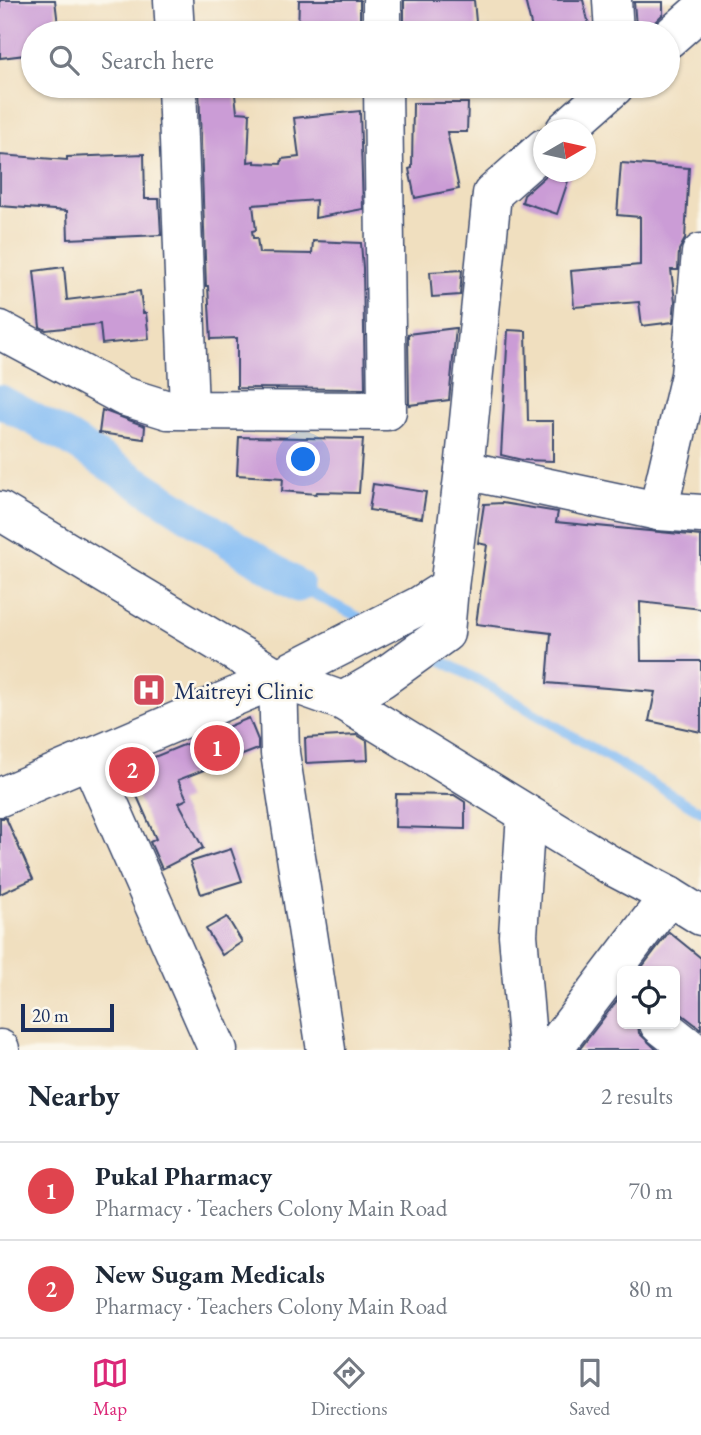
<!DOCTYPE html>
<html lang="en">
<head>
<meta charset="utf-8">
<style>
	body { margin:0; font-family:"EB Garamond",serif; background:#f6f6f7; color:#1f2937 }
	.controls { position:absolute; right:21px; bottom:21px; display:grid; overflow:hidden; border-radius:10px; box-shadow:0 2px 5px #0004 }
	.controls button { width:63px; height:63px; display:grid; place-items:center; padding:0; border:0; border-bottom:2px solid #e0e1e3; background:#fff; color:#1f2937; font:35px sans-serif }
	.compass { position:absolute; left:533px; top:119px; width:63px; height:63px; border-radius:50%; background:#fff; box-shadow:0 2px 5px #0004; rotate:81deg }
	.scale { position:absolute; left:21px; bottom:18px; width:93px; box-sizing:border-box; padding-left:7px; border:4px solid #1b2f5e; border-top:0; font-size:19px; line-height:24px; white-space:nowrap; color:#1b2f5e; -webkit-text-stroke:5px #fbf7ec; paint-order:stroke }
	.you { position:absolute; left:304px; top:460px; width:24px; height:24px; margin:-18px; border:5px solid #fff; border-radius:50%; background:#1a73e8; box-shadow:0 0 0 10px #1a73e833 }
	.badge { display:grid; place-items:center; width:46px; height:46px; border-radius:50%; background:#db2777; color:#fff; font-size:23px; font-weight:700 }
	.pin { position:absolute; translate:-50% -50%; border:4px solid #fff; box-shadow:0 2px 7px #0006 }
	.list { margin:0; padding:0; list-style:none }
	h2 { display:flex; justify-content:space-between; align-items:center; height:91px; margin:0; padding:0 28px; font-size:30px }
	h2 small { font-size:23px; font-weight:400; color:#747a83 }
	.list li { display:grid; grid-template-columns:46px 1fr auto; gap:21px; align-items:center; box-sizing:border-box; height:98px; padding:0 28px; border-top:2px solid #e0e1e3 }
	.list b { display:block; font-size:26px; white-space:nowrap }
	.list p { margin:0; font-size:23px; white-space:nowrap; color:#747a83 }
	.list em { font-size:23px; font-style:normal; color:#747a83 }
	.icon { flex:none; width:38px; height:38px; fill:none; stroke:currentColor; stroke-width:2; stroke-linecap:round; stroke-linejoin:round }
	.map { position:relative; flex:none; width:701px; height:1050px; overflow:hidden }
	.search { position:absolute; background:#fff; box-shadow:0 2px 5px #0004; left:21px; right:21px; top:21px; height:77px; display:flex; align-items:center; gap:18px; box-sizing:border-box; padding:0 24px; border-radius:38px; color:#747a83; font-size:26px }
	.sheet { height:287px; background:#fff }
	nav { display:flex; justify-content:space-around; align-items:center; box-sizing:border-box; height:98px; border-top:2px solid #e0e1e3; background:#fff; font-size:19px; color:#747a83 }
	nav a { display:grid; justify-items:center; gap:4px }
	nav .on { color:#db2777 }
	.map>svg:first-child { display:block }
</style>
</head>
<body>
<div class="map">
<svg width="701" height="1050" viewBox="0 0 701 1050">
	<rect width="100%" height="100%" fill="#fbf7ec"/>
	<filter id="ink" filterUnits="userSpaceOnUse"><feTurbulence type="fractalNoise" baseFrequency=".0143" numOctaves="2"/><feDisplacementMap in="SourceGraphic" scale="14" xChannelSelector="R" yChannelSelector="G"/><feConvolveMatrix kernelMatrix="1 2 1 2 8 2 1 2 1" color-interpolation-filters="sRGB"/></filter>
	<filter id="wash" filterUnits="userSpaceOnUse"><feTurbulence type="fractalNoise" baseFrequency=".00686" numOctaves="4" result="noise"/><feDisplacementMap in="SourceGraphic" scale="28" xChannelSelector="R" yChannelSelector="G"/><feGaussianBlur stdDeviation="1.57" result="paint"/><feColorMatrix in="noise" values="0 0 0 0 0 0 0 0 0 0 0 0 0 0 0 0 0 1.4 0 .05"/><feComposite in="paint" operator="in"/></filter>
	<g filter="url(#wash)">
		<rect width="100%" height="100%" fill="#f0dfbf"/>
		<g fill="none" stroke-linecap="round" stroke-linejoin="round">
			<g stroke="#83bcf4" stroke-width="10">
				<polyline points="298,586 366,621"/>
				<polyline points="429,654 480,681 701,812"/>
			</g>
			<polyline stroke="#83bcf4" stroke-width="33" points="0,401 68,438 298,586"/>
		</g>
		<g id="blocks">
			<g fill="#cb9cd6">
				<polygon points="0,0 55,0 59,33 33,33 33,54 0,58"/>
				<polygon points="299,0 360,0 360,33 298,33"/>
				<polygon points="404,0 474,0 477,33 404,33"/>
				<polygon points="525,0 583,0 591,33 533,33"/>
				<polygon points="634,2 663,2 663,14 651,26 636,26"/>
				<polygon points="199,86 234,86 237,112 250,113 248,162 255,161 255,163 281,164 282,159 299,157 294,118 360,111 363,209 315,218 316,200 253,205 256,230 252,231 253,238 257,238 259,253 312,254 313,241 361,243 363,268 365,389 237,388 237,338 211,339 208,286 206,286"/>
				<polygon points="413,103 468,103 467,132 447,132 459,189 415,198 409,169 412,168"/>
				<polygon points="144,154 145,199 159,199 161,235 68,239 67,211 0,206 0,155 67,160 67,157"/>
				<polygon points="621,163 689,168 685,239 679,250 678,270 671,270 675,301 673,322 642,326 639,302 574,307 571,271 640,265 640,217 617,215"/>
				<polygon points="550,172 571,172 557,214 522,202 524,195"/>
				<polygon points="64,267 67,300 140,291 143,313 146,313 149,339 102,344 100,324 46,330 40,327 34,271"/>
				<polygon points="462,270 460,295 432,297 430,272"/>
				<polygon points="456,328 449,400 409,405 408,334"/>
				<polygon points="508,330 526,331 528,421 553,421 553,461 522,460 501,455"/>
				<polygon points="102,410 145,426 144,439 99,433"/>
				<polygon points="239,437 363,439 359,493 317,492 316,494 282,491 283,478 237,475"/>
				<polygon points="373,484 426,492 422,518 369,510"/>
				<polygon points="502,503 558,512 556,522 701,536 701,609 640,602 641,661 701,661 701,732 649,721 655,692 547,683 551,633 476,624 487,545 478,543 484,504"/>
				<polygon points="249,718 258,740 258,749 178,780 187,799 179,803 203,848 162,869 150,842 156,839 125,769"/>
				<polygon points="357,735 367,741 368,760 306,763 305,738"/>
				<polygon points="396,794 454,795 465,802 465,829 395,827"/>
				<polygon points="0,818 6,818 33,879 0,894"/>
				<polygon points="231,849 242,881 201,894 190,862"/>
				<polygon points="227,917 242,942 222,955 206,929"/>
				<polygon points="669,932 701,958 701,1029 675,1009 675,971 639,971"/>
				<polygon points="622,994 622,1024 638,1024 639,1033 657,1050 579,1050"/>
			</g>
		</g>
	</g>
	<g filter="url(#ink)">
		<use href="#blocks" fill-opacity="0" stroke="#3b496d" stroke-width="2"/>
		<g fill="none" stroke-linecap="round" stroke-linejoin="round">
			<defs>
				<g id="minor">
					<polyline points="173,0 175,33"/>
					<polyline points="382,0 382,33"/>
					<polyline points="612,0 614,33"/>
					<polyline points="668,39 701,10"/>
					<polyline points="177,86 189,410"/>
					<polyline points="565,130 615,86"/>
					<polyline points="0,330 123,396 168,410 387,411 383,86"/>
					<polyline points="464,470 658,511 701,514"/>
					<polyline points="0,511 278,678 343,701 610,865 669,896 701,916"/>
					<polyline points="658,511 690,375 701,253"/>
					<polyline points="278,678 280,753 326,1050"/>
					<polyline points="343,701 381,679 445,633 449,587"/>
					<polyline points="89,758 218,1050"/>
					<polyline points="0,797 278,678 419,606 449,587 464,470 492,194 544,148"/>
					<polyline points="526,814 518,935 528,1050"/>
					<polyline points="659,1024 692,1050"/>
					<polyline points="0,1049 0,1050"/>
					<polyline points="552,1050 669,896"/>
				</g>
			</defs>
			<use href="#minor" stroke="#3b496d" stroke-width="41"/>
			<use href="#minor" stroke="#fff" stroke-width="38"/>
		</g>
	</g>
	<defs>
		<symbol id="hospital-square" viewBox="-11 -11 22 22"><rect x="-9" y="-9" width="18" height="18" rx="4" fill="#d1495b" stroke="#fbf7ec"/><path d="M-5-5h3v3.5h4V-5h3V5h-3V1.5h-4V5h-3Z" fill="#fff"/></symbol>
	</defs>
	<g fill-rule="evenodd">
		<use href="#hospital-square" x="130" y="671" width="38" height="38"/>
	</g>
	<g text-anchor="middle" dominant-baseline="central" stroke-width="5" stroke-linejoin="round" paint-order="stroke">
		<g font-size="24" fill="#1b2f5e" stroke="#fbf7ec" text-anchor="start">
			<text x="174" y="690">Maitreyi Clinic</text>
		</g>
	</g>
</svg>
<div class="controls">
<button><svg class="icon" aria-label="locate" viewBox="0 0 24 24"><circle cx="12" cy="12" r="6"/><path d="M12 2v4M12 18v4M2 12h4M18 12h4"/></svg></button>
</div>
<svg class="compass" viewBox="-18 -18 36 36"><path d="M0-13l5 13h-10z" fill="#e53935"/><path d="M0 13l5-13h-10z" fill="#747a83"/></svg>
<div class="scale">20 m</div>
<div class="you"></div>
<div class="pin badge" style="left:217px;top:748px;background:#e0444e">1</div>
<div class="pin badge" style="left:132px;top:770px;background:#e0444e">2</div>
<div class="search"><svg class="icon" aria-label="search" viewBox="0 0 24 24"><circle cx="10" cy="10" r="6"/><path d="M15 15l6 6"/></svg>Search here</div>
</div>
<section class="sheet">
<h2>Nearby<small>2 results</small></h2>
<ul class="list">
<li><span class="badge" style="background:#e0444e">1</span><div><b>Pukal Pharmacy</b><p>Pharmacy · Teachers Colony Main Road</p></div><em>70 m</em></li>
<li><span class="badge" style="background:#e0444e">2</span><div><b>New Sugam Medicals</b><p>Pharmacy · Teachers Colony Main Road</p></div><em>80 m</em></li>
</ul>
</section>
<nav>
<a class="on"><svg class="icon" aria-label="map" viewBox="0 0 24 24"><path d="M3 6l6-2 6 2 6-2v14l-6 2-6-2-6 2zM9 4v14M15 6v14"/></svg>Map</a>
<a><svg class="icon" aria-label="directions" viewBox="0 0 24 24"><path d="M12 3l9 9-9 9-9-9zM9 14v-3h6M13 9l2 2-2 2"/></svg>Directions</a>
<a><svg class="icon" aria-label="saved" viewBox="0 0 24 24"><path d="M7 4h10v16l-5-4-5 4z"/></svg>Saved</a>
</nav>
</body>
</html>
